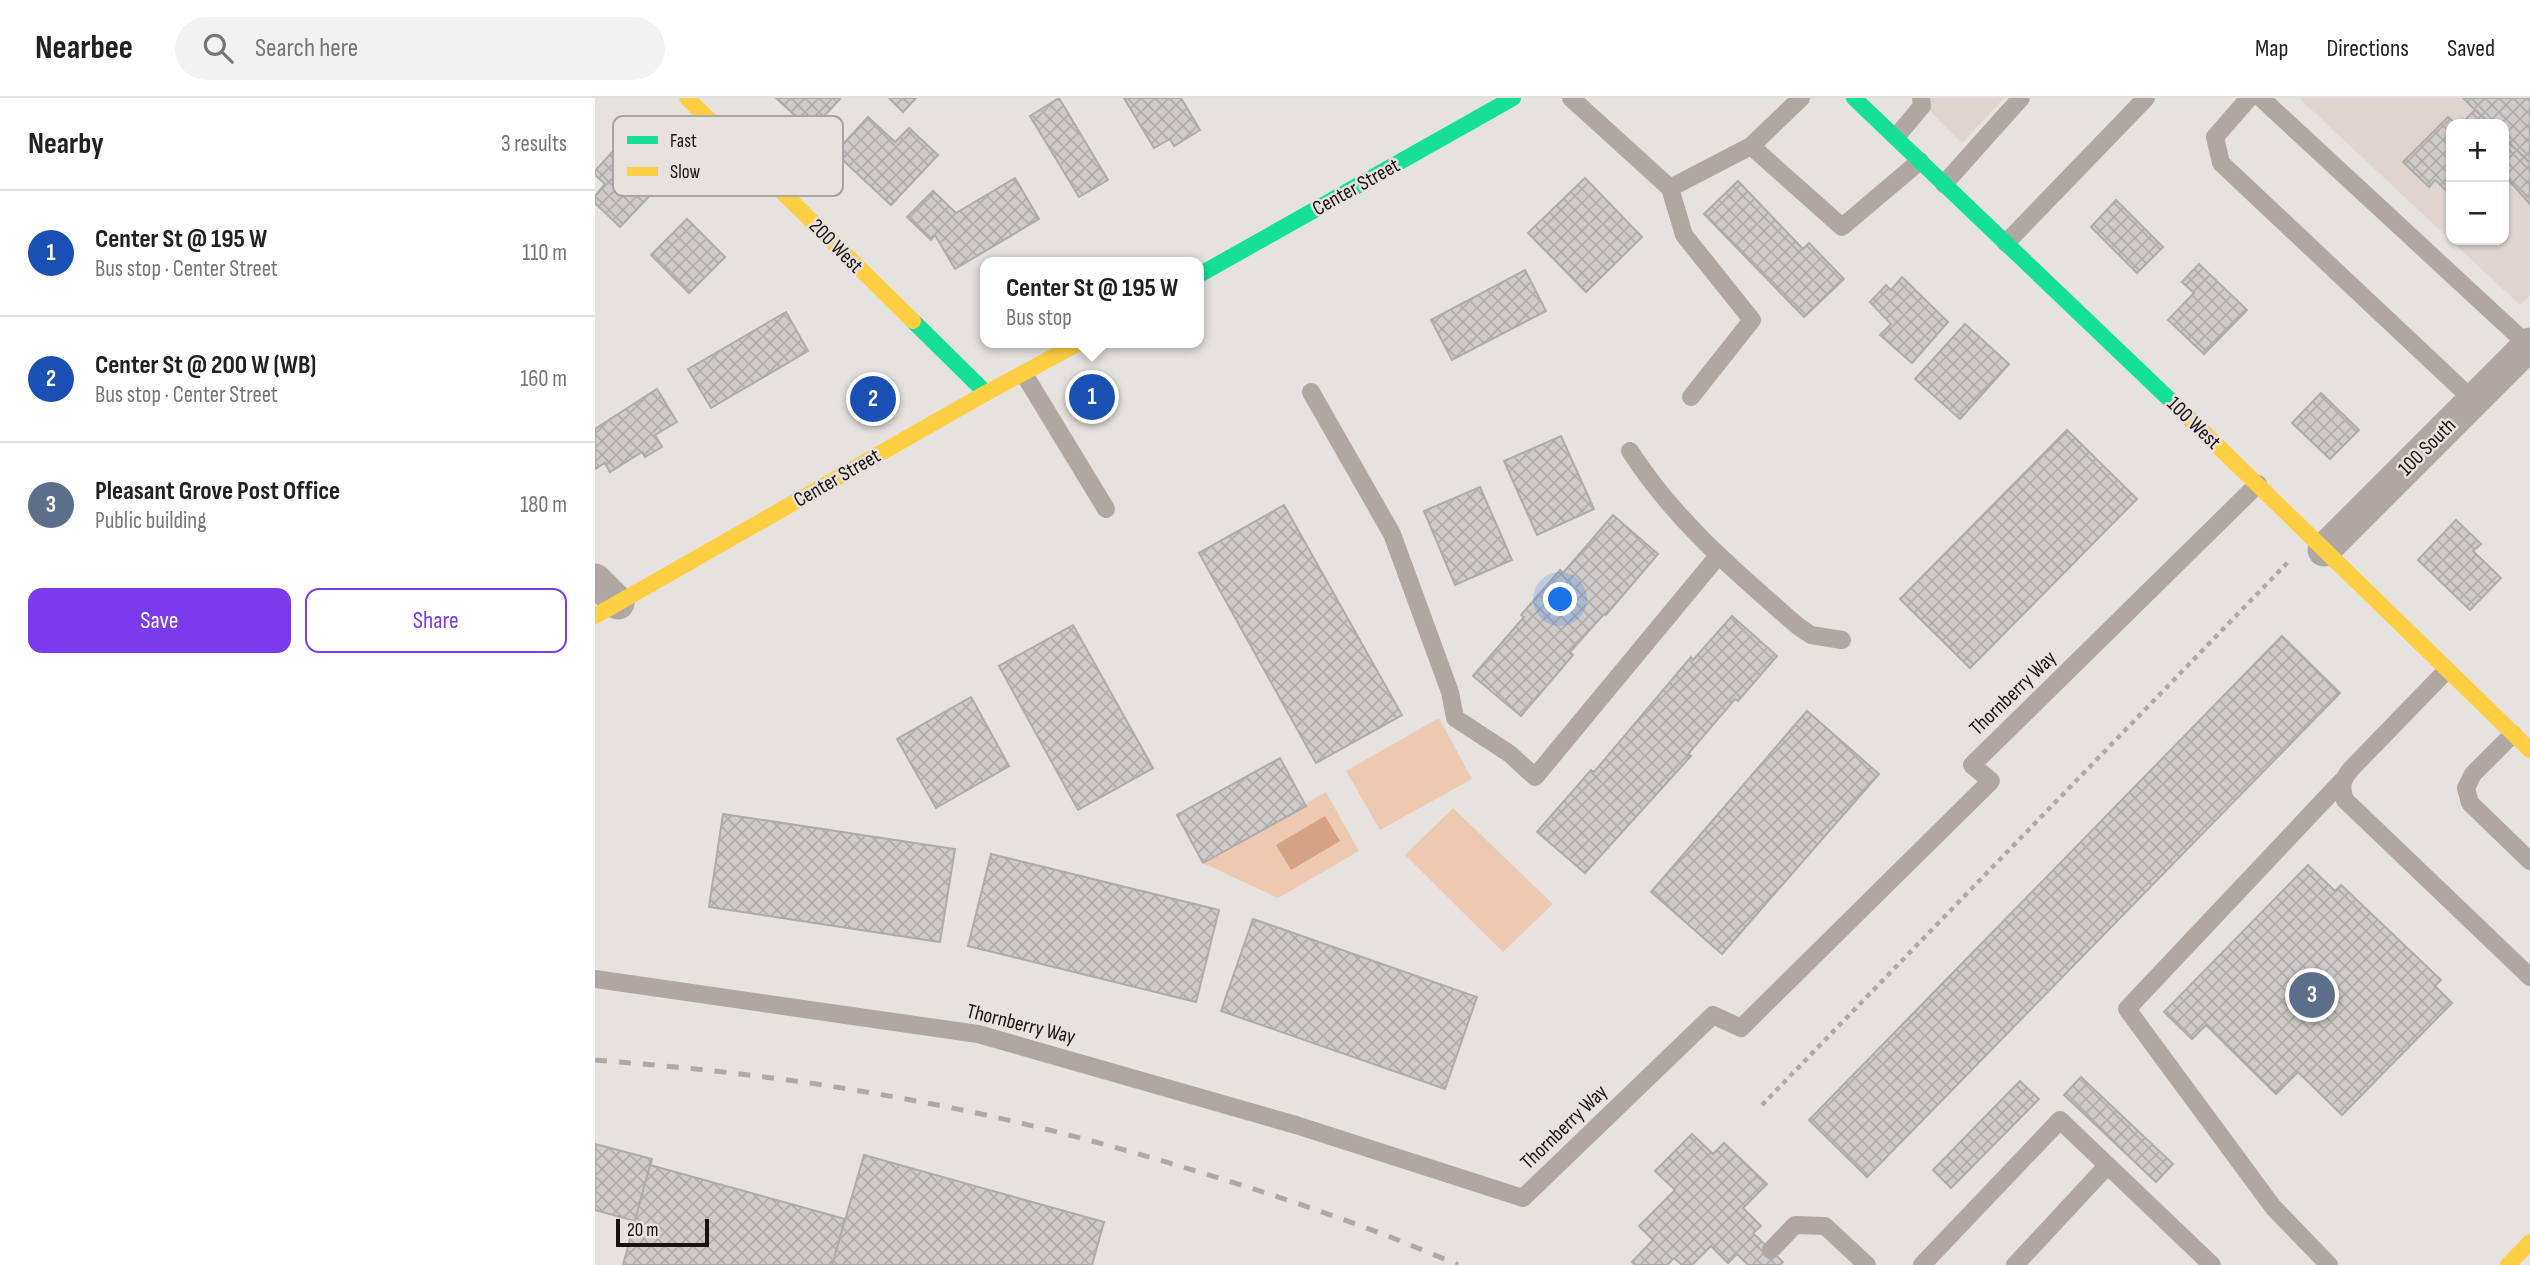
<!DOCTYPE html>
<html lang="en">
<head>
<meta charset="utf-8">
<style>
	body { margin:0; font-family:"Sofia Sans Condensed",sans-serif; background:#f2f2f2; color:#202124 }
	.controls { position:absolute; right:21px; top:21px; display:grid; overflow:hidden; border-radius:14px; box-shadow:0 2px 5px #0004 }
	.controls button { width:63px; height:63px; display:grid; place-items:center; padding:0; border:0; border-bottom:2px solid #e0e0e0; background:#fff; color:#202124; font:35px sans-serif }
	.scale { position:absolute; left:21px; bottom:18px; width:93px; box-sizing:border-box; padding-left:7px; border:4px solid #161312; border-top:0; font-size:19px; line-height:24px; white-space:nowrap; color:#161312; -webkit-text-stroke:5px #e9e1dd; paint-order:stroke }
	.you { position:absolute; left:966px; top:502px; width:24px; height:24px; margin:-18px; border:5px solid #fff; border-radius:50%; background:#1a73e8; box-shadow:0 0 0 10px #1a73e833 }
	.badge { display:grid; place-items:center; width:46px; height:46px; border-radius:50%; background:#7c3aed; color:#fff; font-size:23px; font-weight:700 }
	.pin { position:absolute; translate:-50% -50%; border:4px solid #fff; box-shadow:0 2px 7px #0006 }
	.popup { position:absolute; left:385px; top:159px; width:224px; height:91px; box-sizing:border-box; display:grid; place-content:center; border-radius:14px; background:#fff; filter:drop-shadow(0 2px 5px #0005); font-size:23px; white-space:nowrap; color:#757577 }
	.popup b { font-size:26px; color:#202124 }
	.popup::after { content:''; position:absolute; left:50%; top:100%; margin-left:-14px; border:14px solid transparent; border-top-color:#fff }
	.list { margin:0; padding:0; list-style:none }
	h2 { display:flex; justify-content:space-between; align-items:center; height:91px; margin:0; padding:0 28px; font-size:30px }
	h2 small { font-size:23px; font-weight:400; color:#757577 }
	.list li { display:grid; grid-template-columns:46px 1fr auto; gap:21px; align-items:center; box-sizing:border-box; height:126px; padding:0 28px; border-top:2px solid #e0e0e0 }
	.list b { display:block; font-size:26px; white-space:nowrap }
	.list p { margin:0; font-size:23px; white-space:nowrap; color:#757577 }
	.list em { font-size:23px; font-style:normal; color:#757577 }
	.actions { display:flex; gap:14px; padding:21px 28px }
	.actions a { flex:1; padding:16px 0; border:2px solid #7c3aed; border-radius:14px; text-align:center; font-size:24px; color:#7c3aed }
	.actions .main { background:#7c3aed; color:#fff }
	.icon { flex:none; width:38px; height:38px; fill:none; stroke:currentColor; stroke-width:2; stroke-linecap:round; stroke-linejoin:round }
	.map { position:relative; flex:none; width:1935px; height:1167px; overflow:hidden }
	header { display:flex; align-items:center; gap:42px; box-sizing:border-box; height:98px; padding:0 35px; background:#fff; border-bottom:2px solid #e0e0e0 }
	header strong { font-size:33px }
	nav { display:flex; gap:38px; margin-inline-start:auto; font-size:24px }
	.search { width:490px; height:63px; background:#f2f2f2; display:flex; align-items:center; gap:18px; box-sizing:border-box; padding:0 24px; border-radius:38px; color:#757577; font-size:26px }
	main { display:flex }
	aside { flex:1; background:#fff }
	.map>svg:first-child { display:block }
</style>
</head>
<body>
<header>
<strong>Nearbee</strong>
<div class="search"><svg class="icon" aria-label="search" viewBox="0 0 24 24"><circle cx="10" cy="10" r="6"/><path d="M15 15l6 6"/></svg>Search here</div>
<nav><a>Map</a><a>Directions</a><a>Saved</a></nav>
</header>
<main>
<aside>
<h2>Nearby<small>3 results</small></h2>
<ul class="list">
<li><span class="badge" style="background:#1a4fb4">1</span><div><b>Center St @ 195 W</b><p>Bus stop · Center Street</p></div><em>110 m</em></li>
<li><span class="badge" style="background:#1a4fb4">2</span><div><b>Center St @ 200 W (WB)</b><p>Bus stop · Center Street</p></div><em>160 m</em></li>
<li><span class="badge" style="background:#5c6f8a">3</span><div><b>Pleasant Grove Post Office</b><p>Public building</p></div><em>180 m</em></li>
</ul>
<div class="actions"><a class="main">Save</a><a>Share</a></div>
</aside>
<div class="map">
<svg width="1935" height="1167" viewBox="0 0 1935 1167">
	<defs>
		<pattern id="building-cross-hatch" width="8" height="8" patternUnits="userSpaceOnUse" patternTransform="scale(1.75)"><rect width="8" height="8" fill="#cfcbca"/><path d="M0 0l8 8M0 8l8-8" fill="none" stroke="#b1adac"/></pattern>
	</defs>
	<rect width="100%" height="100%" fill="#e6e2e0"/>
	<g fill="#dfd4cf" fill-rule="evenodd">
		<polygon points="1322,0 1409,0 1367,45"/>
		<path d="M 1704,0 L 1935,0 L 1935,197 L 1925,207 ZM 1856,26 L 1909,26 L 1909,142 L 1856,142 Z"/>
	</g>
	<g fill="#eec9b2">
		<polygon points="844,620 877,681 785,732 751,673"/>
		<polygon points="731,694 764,753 683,800 608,765"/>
		<polygon points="858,710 958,806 908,854 810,757"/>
	</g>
	<polygon fill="#d5a384" points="730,718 745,743 696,772 681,747"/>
	<g fill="url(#building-cross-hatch)" stroke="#aeacaa" stroke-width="2">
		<polygon points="181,0 244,0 245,1 216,32"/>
		<polygon points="294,0 321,0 308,14"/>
		<polygon points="464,0 513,82 484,99 435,18"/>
		<polygon points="529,0 586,0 605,32 579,48 575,41 559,50"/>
		<polygon points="1868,0 1935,0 1935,65 1909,40 1909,26 1895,26"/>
		<polygon points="1880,12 1895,26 1866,26"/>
		<polygon points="273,19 300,44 314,30 343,57 296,107 240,55"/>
		<polygon points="1853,19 1861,26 1856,26 1856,97 1840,82 1834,89 1808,64"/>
		<polygon points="1909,40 1935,65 1935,106 1909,77"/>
		<polygon points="20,51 62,90 25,129 0,105 0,98 10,86 0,77 0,73"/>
		<polygon points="420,80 444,121 360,171 340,137 336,142 312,119 338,93 361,115"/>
		<polygon points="990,80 1047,139 991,194 933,135"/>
		<polygon points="1143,83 1208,151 1214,145 1249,181 1209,219 1109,116"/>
		<polygon points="1521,102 1568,149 1542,175 1496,129"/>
		<polygon points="92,121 130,159 94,195 56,157"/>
		<polygon points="1604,166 1652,212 1609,256 1573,222 1599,195 1587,184"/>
		<polygon points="930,172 951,213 857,262 836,222"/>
		<polygon points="1307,179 1353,224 1317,265 1285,237 1296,226 1275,204 1291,187 1296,192"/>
		<polygon points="191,214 213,253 116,310 93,271"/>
		<polygon points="1370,226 1414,266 1365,321 1320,281"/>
		<polygon points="62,291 82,324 60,337 67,349 50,359 47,354 15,374 10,365 0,371 0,331"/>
		<polygon points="1726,295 1764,332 1735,361 1697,325"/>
		<polygon points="1472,332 1542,401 1375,570 1305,501"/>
		<polygon points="966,338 999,411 942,437 909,363"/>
		<polygon points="885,389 917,462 860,487 829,413"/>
		<polygon points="689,407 807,617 721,665 604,455"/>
		<polygon points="1018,417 1063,456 1011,517 1009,516 975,554 978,557 926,618 878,578 929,519 926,517 965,472 968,475"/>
		<polygon points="1861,422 1886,446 1878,453 1906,480 1875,512 1823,462"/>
		<polygon points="1137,518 1182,558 1143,603 1140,601 1093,656 1096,658 990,775 942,734 996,672 999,674 1096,559 1098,562"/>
		<polygon points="478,527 558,670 483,712 404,568"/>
		<polygon points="1687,538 1745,595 1272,1079 1214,1022"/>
		<polygon points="376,599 414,668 341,710 302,641"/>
		<polygon points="1212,613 1284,676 1127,856 1056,794"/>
		<polygon points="685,660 711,708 608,765 582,717"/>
		<polygon points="128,716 360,751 345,844 114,809"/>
		<polygon points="396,756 624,812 601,904 373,848"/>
		<polygon points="1713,767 1740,793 1746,787 1846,882 1840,888 1857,905 1747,1017 1703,974 1681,996 1611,927 1597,941 1569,914"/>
		<polygon points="658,821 882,899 850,991 626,913"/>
		<polygon points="1486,979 1578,1066 1561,1084 1469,997"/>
		<polygon points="1425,983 1444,1001 1356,1090 1338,1072"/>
		<polygon points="1097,1036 1118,1056 1129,1045 1172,1086 1148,1110 1166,1128 1158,1135 1188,1164 1185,1167 1153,1167 1142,1156 1133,1165 1116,1148 1097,1167 1087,1167 1079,1160 1072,1167 1040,1167 1037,1164 1058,1142 1044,1128 1080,1092 1060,1073"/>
		<polygon points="0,1046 57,1061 40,1123 0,1112"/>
		<polygon points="269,1057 509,1124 497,1167 237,1167"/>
		<polygon points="55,1067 250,1121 237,1167 28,1167"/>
	</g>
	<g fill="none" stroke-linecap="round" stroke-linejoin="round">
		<polyline stroke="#b0a9a5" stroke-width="4.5" stroke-dasharray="5 5" stroke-linecap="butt" points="1167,1007 1695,462"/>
		<g stroke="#b1a7a2" stroke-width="18">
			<polyline points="976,0 1075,90 1156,48 1206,0"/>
			<polyline points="1654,0 1620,39 1626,65 1879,303"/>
			<polyline points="1666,0 1934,248"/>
			<polyline points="1301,39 1327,8 1326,0"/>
			<polyline points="1156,48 1247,129 1325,63"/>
			<polyline points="1349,86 1426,0"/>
			<polyline points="1075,90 1089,137 1157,222 1096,299"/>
			<polyline points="1411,145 1551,0"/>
			<polyline points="429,276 511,411"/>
			<polyline points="716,294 797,436 855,594 860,620 915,656 940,679 1123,458"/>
			<path d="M 1035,353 C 1080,423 1142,475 1204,529 L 1216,537 L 1247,542"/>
			<path d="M 1851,573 L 1756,671 C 1747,682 1745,688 1750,702 L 1935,879"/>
			<polyline points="1918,636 1878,676 1871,690 1875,705 1935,763"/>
			<polyline points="0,881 383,936 701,1027 928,1100 1118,917 1146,930 1396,683 1377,667 1663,386"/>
			<polyline points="1176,1152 1200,1127 1230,1128 1272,1167"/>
			<polyline points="1327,1167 1465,1022 1617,1167"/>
			<polyline points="1420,1167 1512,1068"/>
			<polyline points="1734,1167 1678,1109 1532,911 1747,683"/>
		</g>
		<g stroke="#b1a7a2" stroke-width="33">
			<polyline points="1729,452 1935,246"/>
			<polyline points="0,482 23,505"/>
		</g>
		<g stroke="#16e098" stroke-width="16">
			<polyline points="1259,0 1596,322"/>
			<polyline points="604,177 918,0"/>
			<polyline points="318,223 391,295"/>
		</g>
		<g stroke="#ffcf43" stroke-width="16">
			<polyline points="92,0 318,223"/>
			<polyline points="1596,322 1935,652"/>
			<polyline points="0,518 391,295 484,245"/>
			<polyline points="1913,1167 1935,1144"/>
		</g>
		<path stroke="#afa9a6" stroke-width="5" stroke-dasharray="12 12" stroke-linecap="butt" d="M 0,962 C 102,970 204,981 305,1000 C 401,1017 495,1041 588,1069 C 681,1097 774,1128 863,1167"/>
	</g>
	<g text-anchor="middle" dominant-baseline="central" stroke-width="5" stroke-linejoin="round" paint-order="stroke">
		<g font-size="21" fill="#161312" stroke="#e9e1dd">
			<text transform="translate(761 89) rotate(-29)">Center Street</text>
			<text transform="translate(241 148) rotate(45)">200 West</text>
			<text transform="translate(1599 325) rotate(44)">100 West</text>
			<text transform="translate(1832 349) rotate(-45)">100 South</text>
			<text transform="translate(242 380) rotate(-30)">Center Street</text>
			<text transform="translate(1418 595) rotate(-44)">Thornberry Way</text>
			<text transform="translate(426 926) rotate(14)">Thornberry Way</text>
			<text transform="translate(969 1029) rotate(-44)">Thornberry Way</text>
		</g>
	</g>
	<rect x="18" y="18" width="230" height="80" rx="10" fill="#e9e1dd" stroke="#aaa3a0" stroke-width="2"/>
	<rect x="32" y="38" width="31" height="8" fill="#16e098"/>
	<rect x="32" y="69" width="31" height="9" fill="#ffcf43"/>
	<g font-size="19" fill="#161312">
		<text x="75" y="49">Fast</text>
		<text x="75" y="80">Slow</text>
	</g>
</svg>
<div class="controls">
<button>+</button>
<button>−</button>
</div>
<div class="scale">20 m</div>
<div class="you"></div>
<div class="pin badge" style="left:497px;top:299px;background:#1a4fb4">1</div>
<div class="popup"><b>Center St @ 195 W</b>Bus stop</div>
<div class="pin badge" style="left:278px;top:301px;background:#1a4fb4">2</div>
<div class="pin badge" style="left:1717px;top:897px;background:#5c6f8a">3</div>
</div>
</main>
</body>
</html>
